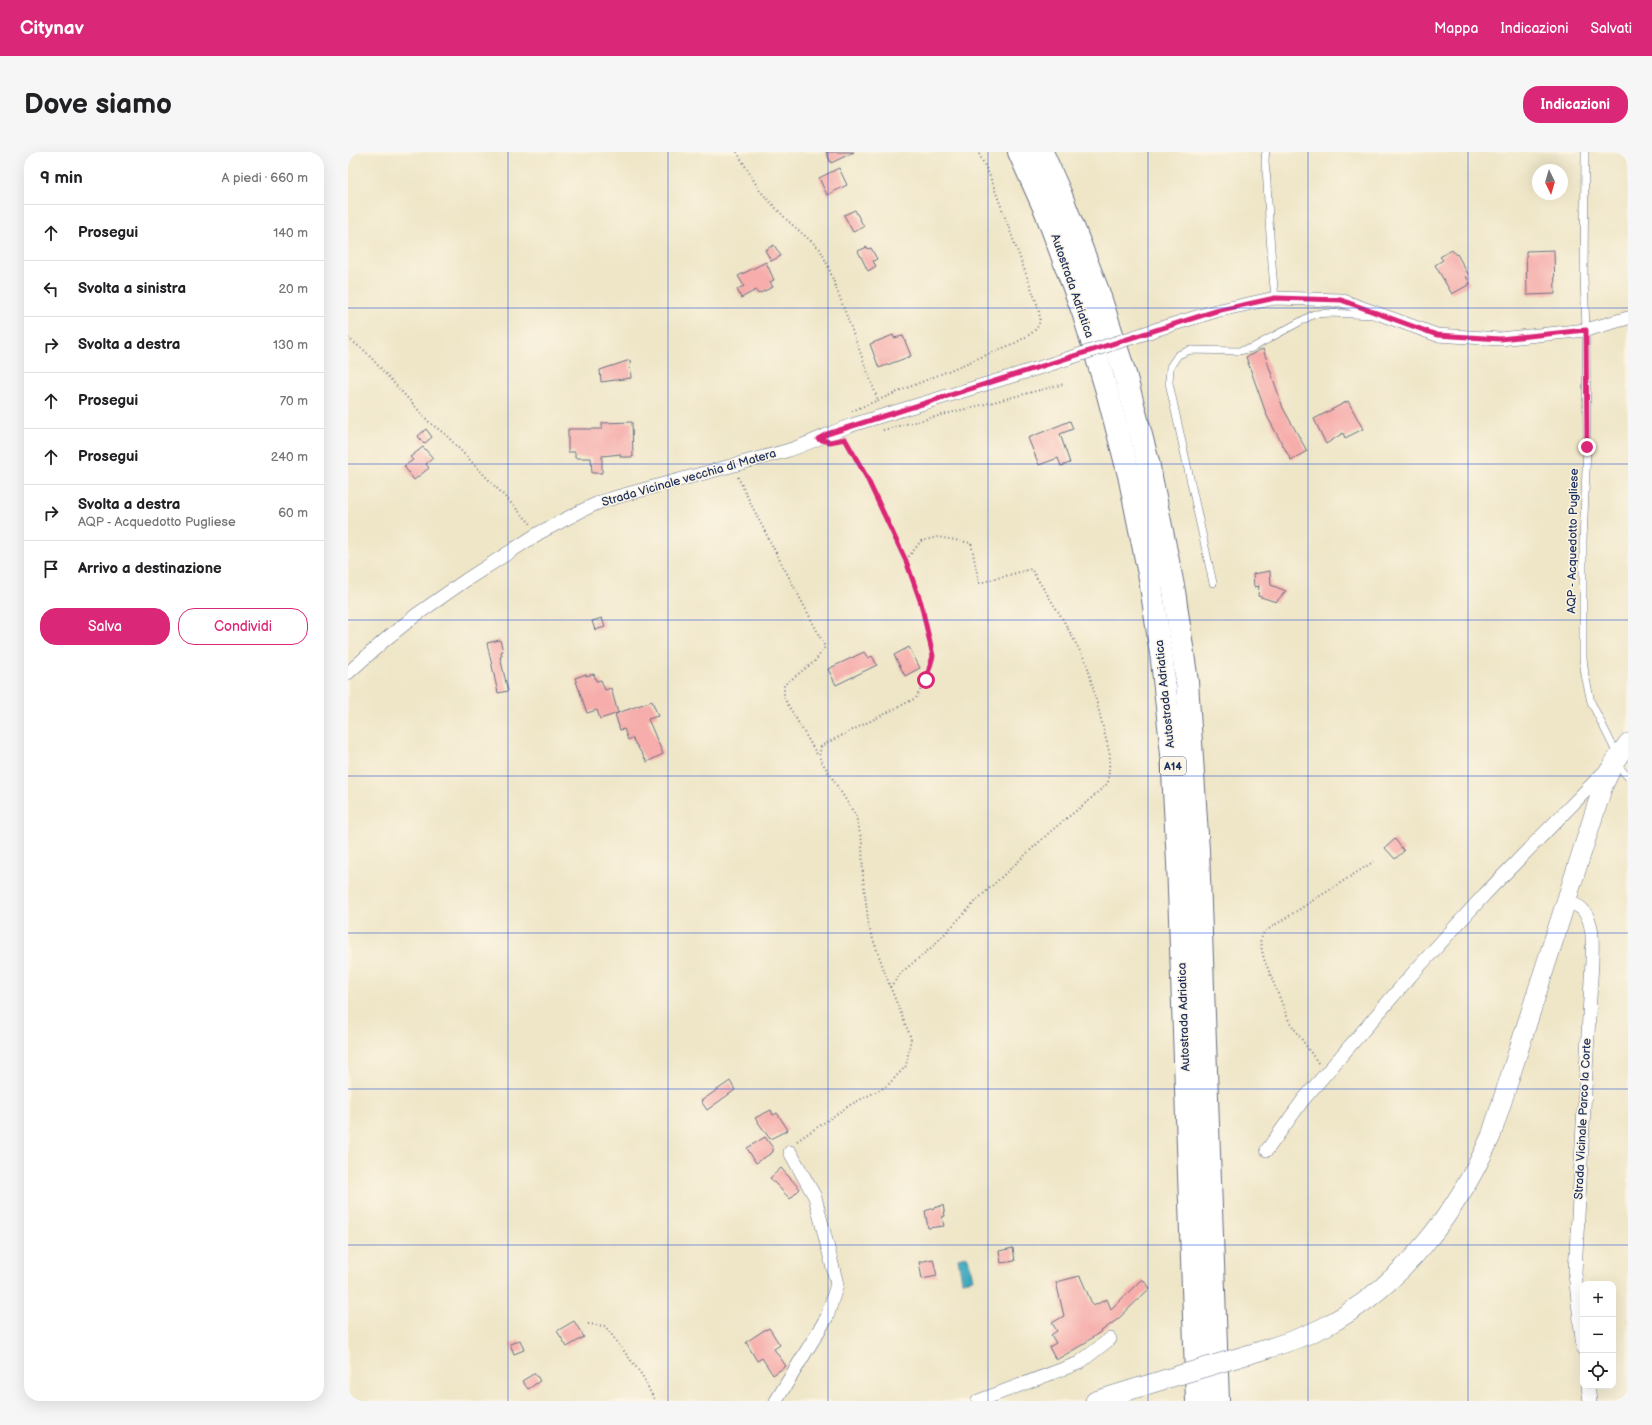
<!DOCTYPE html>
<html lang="it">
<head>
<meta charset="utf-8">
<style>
	body { margin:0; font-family:"Balsamiq Sans",sans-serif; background:#f6f6f6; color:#202124 }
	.controls { position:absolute; right:12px; bottom:12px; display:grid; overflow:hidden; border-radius:8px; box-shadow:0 4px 16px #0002 }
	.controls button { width:36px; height:36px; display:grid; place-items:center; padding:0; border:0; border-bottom:1px solid #e0e0e0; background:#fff; color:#202124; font:20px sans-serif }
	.compass { position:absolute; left:1184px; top:12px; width:36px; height:36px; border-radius:50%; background:#fff; box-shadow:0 4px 16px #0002; rotate:175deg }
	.stop { position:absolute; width:12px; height:12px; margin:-9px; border:3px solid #db2777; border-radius:50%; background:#fff }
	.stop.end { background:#db2777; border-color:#fff; box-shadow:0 1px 4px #0008 }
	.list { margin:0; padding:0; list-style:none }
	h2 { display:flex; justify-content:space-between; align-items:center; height:52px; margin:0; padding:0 16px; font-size:17px }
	h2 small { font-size:13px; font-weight:400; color:#757577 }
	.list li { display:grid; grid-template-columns:26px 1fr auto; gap:12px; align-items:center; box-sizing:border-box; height:56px; padding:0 16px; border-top:1px solid #e0e0e0 }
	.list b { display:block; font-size:15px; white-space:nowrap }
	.list p { margin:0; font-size:13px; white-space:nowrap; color:#757577 }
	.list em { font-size:13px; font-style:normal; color:#757577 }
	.actions { display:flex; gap:8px; padding:12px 16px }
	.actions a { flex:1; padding:9px 0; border:1px solid #db2777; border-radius:16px; text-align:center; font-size:14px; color:#db2777 }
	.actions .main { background:#db2777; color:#fff }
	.icon { flex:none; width:22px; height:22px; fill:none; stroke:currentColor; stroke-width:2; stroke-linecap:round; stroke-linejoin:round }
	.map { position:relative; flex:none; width:1280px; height:1249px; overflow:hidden; border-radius:16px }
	header { display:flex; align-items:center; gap:24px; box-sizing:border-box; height:56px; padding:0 20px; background:#db2777; color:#fff }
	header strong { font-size:19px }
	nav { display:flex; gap:22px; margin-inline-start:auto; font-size:14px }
	.intro { display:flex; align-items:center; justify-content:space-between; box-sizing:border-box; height:96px; padding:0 24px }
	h1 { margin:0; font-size:28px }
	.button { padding:10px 18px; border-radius:16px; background:#db2777; color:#fff; font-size:14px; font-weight:700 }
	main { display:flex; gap:24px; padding:0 24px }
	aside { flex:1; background:#fff; border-radius:16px; box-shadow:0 4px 16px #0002 }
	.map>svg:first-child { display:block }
</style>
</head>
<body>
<header>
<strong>Citynav</strong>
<nav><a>Mappa</a><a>Indicazioni</a><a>Salvati</a></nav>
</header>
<div class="intro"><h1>Dove siamo</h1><a class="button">Indicazioni</a></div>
<main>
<aside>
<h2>9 min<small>A piedi · 660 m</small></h2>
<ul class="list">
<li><svg class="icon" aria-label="ahead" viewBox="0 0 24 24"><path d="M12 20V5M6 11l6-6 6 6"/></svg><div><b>Prosegui</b></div><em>140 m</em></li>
<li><svg class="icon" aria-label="left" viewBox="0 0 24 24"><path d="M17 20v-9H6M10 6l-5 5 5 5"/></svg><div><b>Svolta a sinistra</b></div><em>20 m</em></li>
<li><svg class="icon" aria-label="right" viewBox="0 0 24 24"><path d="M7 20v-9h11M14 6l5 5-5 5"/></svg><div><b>Svolta a destra</b></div><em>130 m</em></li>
<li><svg class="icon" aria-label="ahead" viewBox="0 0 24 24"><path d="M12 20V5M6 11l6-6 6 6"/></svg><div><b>Prosegui</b></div><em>70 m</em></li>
<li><svg class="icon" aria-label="ahead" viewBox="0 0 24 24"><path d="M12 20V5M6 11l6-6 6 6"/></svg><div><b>Prosegui</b></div><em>240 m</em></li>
<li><svg class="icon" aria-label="right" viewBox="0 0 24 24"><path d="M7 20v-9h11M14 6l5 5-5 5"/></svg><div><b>Svolta a destra</b><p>AQP - Acquedotto Pugliese</p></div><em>60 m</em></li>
<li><svg class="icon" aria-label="arrive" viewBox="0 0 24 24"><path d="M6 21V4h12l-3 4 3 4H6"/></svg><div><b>Arrivo a destinazione</b></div></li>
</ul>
<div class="actions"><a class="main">Salva</a><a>Condividi</a></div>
</aside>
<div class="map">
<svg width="1280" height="1249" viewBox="0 0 1280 1249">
	<rect width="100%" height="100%" fill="#fcf5e5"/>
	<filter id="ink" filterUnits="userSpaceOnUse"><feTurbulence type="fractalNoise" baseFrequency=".025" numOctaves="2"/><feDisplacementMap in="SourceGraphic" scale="8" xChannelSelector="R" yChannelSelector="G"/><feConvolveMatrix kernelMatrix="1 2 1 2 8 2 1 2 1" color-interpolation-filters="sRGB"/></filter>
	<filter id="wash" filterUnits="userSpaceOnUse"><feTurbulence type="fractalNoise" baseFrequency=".012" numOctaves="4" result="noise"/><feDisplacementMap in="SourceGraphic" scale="16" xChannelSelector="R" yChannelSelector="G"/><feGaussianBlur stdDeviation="0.9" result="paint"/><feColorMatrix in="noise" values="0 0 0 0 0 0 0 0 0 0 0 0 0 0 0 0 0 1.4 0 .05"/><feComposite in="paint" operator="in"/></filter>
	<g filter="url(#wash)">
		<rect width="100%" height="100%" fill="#efe6c8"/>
		<polygon fill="#3da9bd" stroke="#2c6c8e" points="618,1104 620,1106 625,1127 614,1129 610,1106"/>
		<g id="blocks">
			<g fill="#f6adab">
				<polygon points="478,0 506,0 483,11"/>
				<polygon points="491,16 499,33 479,43 471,26"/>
				<polygon points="507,58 516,75 505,80 496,63"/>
				<polygon points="426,93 433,104 423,109 417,98"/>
				<polygon points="519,95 520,97 523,96 529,107 525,109 528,114 520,119 510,99"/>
				<polygon points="1104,98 1108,103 1109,102 1120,122 1118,124 1122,132 1104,142 1087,113 1095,108 1092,105"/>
				<polygon points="1206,98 1207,142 1179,143 1178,99"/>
				<polygon points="418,110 426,128 422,130 425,135 410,142 408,138 393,146 389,137 396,134 390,124"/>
				<polygon points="545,183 546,186 555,184 563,204 531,216 522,192"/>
				<polygon points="915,197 935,256 959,299 943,308 919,264 898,205"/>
				<polygon points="282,208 283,226 253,230 252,218"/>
				<polygon points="1000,249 1015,277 997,286 995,281 978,292 966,267"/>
				<polygon points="722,269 725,277 712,282 722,311 713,314 710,306 691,313 680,286"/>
				<polygon points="284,270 285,305 272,305 273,302 254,304 254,321 244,321 243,306 227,306 227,300 220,300 220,277 254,277 254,271"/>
				<polygon points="78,277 84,285 76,292 70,284"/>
				<polygon points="75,295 85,306 78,312 81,316 66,328 56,314 65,308 62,305"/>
				<polygon points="922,419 923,433 938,439 928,450 910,444 911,434 906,435 905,422"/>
				<polygon points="254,466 257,475 247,478 244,469"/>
				<polygon points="152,488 155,499 153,500 154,504 152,505 160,539 150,541 139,491"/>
				<polygon points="561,495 572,516 557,524 546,503"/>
				<polygon points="516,500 520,506 524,504 529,513 488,533 480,517"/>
				<polygon points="238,522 238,524 246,522 248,529 253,528 257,538 263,536 270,561 252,567 249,558 239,561 227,526"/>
				<polygon points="304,549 310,564 300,567 315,602 299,610 284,586 280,588 276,577 272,578 267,562"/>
				<polygon points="1047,687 1056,699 1047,707 1037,696"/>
				<polygon points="382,929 387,938 359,958 353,949"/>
				<polygon points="423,958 425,963 429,961 440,978 422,987 407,966"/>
				<polygon points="417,985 425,996 425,1000 408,1011 399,996"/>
				<polygon points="433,1016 452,1037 442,1047 422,1026"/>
				<polygon points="595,1053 597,1064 594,1065 596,1074 580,1076 577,1059"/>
				<polygon points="665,1096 667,1109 653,1111 651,1099"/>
				<polygon points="585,1107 589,1124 574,1127 571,1110"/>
				<polygon points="732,1124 745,1154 759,1147 763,1157 794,1127 802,1136 770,1167 734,1193 708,1208 701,1195 708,1191 703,1183 709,1179 704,1171 716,1164 708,1130"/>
				<polygon points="226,1169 236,1185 219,1195 209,1179"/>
				<polygon points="421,1176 432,1193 426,1197 438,1214 425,1223 414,1206 409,1209 398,1190 418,1177 418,1178"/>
				<polygon points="172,1188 176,1198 166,1202 162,1192"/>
				<polygon points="187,1221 192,1229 180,1237 174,1229"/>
			</g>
		</g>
	</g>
	<g filter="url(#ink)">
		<use href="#blocks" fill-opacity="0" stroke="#656f83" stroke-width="1"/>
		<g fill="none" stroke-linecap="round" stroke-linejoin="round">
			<defs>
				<g id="lane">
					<path d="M 918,0 C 915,10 919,21 919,31 C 921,69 923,108 927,146"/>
					<polyline points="1237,0 1236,125 1238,178 1239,295 1235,388 1235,506 1237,523 1243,550 1266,596 1270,602"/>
					<polyline points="865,431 821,231 822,215 830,203 842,198 891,199 904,196 966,162 982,161 1025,163"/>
					<polyline points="1267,610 1280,625"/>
				</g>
				<g id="street">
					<polyline points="813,176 868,159 927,146 993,148 1089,183 1152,187 1238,178 1280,166"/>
					<path d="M 0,521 L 38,487 L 68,463 L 118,428 L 191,381 L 233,359 L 252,350 L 272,344 L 438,299 C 461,292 481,281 504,273 L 697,214"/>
					<path d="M 1218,749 C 1224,752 1231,753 1235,758 C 1247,772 1244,794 1244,810 L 1228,1101 L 1227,1121 L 1235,1197"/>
					<polyline points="919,998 955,948 1066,820 1137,742 1260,616"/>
					<polyline points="1240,1234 1242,1249"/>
					<polyline points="428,1249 479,1165 489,1132 467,1045 442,1000"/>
					<polyline points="630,1249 731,1211 762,1187"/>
				</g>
				<g id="secondary">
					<path d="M 912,1199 C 935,1192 957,1185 978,1174 C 1053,1134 1109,1061 1143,984 L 1255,634 L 1267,609 L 1280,591"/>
					<polyline points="747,1249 818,1227"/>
				</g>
				<g id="highway">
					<polyline points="671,0 698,60 735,160 759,239 781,323 802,427 814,508 824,602 830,710 849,1249"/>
					<polyline points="694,0 712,41 750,139 777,222 800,310 826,439 839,530 850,698 870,1249"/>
				</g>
			</defs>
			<use href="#lane" stroke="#656f83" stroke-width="8"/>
			<use href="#street" stroke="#656f83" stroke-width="14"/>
			<use href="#secondary" stroke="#656f83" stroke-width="20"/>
			<use href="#highway" stroke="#656f83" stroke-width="24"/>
			<g stroke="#656f83" stroke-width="2" stroke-dasharray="1 3" stroke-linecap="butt">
				<polyline points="389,0 412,39 440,69 472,97 480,114 530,248"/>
				<polyline points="0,186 17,199 82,271 97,282 183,372"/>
				<path d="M 504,259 L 667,191 C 689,179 697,175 688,149 L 641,22 L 630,0"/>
				<polyline points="535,278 716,232"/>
				<path d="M 390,325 C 417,383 449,438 477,495 L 467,509 L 436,533 L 436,546 L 470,604"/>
				<polyline points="542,835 554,820 584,795 632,745 703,679 739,650 760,631 762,603 739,512 713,464 683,417 631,431 623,391 590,385 573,389 558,408"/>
				<polyline points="970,911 941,869 916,807 912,790 916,780 1028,708"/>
				<polyline points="449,989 502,953 539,934 558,914 563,886 541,832 521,776 515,726 514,690 508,664 471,605 473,594 568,546 578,528 585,504 573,451 558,409 518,324 498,289"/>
				<polyline points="240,1172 257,1174 294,1223 307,1249"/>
			</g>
			<use href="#lane" stroke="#fff" stroke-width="7"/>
			<use href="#street" stroke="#fff" stroke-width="13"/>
			<use href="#secondary" stroke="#fff" stroke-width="19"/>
			<use href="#highway" stroke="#fff" stroke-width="22"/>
			<defs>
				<polyline id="street-bridge" points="697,214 813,176"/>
				<polyline id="secondary-bridge" points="818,1227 912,1199"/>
			</defs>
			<use href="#street-bridge" stroke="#656f83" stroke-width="14" stroke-linecap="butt"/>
			<use href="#secondary-bridge" stroke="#656f83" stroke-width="20" stroke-linecap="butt"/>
			<use href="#street-bridge" stroke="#fff" stroke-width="13"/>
			<use href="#secondary-bridge" stroke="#fff" stroke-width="19"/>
		</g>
	</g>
	<g fill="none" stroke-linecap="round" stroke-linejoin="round" filter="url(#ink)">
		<polyline stroke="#db2777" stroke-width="5" points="578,528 585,504 573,451 558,409 518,324 497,287 482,290 470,287 479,282 868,159 927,146 993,148 1089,183 1152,187 1238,178 1239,295"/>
	</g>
	<path fill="none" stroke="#1d4ed8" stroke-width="1" stroke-opacity="0.55" d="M 160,0 L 160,1249M 320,0 L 320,1249M 480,0 L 480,1249M 640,0 L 640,1249M 800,0 L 800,1249M 960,0 L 960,1249M 1120,0 L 1120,1249M 0,156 L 1280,156M 0,312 L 1280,312M 0,468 L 1280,468M 0,624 L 1280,624M 0,781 L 1280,781M 0,937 L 1280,937M 0,1093 L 1280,1093"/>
	<g text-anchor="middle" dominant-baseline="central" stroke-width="3" stroke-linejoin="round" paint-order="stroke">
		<rect fill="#fcf5e5" stroke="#5e6a86" stroke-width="1" x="812" y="605" width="26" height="18" rx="3"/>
		<g font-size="11" font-weight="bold" fill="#1b2f5e">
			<text x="825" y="614">A14</text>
		</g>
		<g font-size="12" fill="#1b2f5e" stroke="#fcf5e5">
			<text transform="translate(724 134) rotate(71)">Autostrada Adriatica</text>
			<text transform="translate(341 326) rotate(-16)">Strada Vicinale vecchia di Matera</text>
			<text transform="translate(1225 389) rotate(-89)">AQP - Acquedotto Pugliese</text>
			<text transform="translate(817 542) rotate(-96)">Autostrada Adriatica</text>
			<text transform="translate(836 865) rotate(-92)">Autostrada Adriatica</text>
			<text transform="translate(1235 967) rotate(-87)">Strada Vicinale Parco la Corte</text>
		</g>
	</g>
</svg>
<div class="controls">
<button>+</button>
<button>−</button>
<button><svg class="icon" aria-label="locate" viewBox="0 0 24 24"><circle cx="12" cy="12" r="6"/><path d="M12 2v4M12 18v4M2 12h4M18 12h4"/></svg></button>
</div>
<svg class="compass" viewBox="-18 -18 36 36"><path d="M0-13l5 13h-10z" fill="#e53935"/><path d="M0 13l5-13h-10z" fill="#757577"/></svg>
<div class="stop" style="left:578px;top:528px"></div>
<div class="stop end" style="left:1239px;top:295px"></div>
</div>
</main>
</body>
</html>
